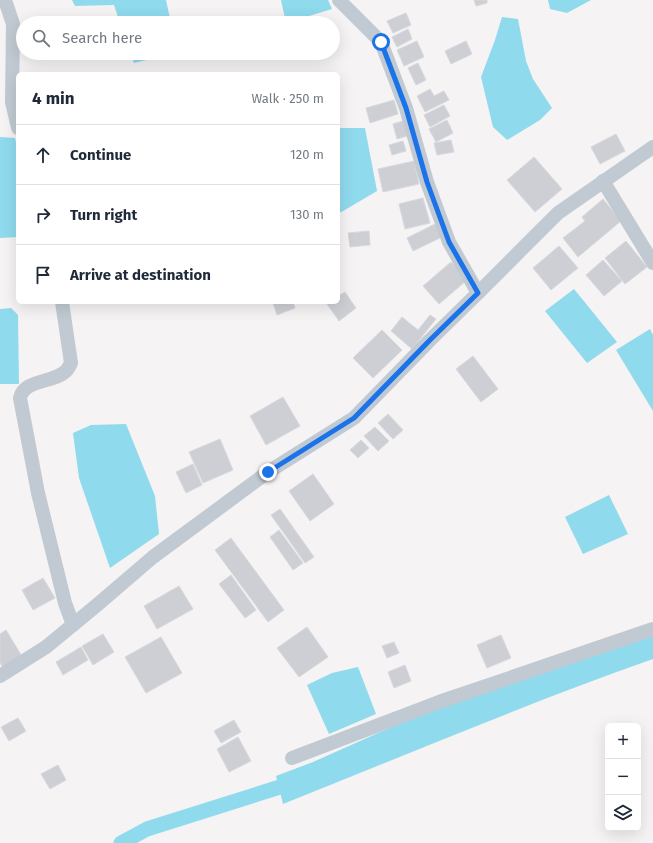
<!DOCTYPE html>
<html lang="en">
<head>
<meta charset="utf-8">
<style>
	body { margin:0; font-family:"Fira Sans",sans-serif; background:#f2f2f3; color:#1f2937 }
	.controls { position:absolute; right:12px; bottom:12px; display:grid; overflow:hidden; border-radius:6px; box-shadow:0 4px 16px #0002 }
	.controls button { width:36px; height:36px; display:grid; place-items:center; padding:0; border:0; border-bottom:1px solid #e0e1e3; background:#fff; color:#1f2937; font:20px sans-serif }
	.stop { position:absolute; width:12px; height:12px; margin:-9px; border:3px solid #1a73e8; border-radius:50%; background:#fff }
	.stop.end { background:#1a73e8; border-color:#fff; box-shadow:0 1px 4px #0008 }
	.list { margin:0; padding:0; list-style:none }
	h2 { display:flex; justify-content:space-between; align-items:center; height:52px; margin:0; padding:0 16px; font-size:17px }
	h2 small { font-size:13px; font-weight:400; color:#747a83 }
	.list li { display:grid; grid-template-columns:26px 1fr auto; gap:12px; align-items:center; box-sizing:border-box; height:60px; padding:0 16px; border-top:1px solid #e0e1e3 }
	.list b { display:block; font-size:15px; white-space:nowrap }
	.list em { font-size:13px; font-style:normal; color:#747a83 }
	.icon { flex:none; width:22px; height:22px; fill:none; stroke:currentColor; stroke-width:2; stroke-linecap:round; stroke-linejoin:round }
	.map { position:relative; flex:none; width:653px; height:843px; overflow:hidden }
	.search { position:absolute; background:#fff; box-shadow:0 4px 16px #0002; left:16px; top:16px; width:324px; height:44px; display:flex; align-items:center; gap:10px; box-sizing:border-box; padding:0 14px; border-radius:22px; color:#747a83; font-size:15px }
	.panel { position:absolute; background:#fff; box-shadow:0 4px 16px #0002; left:16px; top:72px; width:324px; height:232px; border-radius:6px }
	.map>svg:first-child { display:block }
</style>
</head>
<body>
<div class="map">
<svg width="653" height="843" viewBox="0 0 653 843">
	<rect width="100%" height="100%" fill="#f5f3f3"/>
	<g fill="#90daee">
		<polygon points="72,0 166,0 171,23 120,23 114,5 75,6"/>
		<polygon points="281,0 328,0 332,9 286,23"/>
		<polygon points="548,0 591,0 567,13 550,9"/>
		<polygon points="502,17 518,19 526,61 533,79 552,108 540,120 507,140 493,127 481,77 495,40"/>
		<polygon points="130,53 176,53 134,63"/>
		<polygon points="338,128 365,128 377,191 338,214"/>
		<polygon points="0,137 15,138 18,152 18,237 0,238"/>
		<polygon points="574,289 617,342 587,363 545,311"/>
		<polygon points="11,308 18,315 19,384 0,384 0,309"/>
		<polygon points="650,329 653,335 653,411 616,350"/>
		<polygon points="126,424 155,496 159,534 110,568 79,478 73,433 91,425"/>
		<polygon points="609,495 628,534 583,554 565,517"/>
		<path d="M 653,635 L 653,659 C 528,703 406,755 283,804 L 276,776 L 313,762 L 425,712 Z"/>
		<polygon points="358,667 376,714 329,734 307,685 332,673"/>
	</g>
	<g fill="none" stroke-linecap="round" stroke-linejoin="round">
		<polyline stroke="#90daee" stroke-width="15" points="121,843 147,829 299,781"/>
	</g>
	<g fill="#cdcfd5" stroke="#d7d9de">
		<polygon points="474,0 487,0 487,3 476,6"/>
		<polygon points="406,13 411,25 393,33 387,21"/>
		<polygon points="408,29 412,39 397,47 392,37"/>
		<polygon points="417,41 424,57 404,66 397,50"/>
		<polygon points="466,41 472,54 451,64 445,51"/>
		<polygon points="418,63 426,80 416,85 408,68"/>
		<polygon points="430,89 434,96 444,91 449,100 425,112 417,96"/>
		<polygon points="394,100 398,114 370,123 366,108"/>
		<polygon points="444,105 450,116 430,127 424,115"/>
		<polygon points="447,120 453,133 436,142 429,129"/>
		<polygon points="403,121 407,136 397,139 393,124"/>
		<polygon points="616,134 625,151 600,164 591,147"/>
		<polygon points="451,140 454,152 437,155 434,143"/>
		<polygon points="403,141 406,151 392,155 389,145"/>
		<polygon points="534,157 562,189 535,212 507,180"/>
		<polygon points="414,161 419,184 383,192 378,169"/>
		<polygon points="423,198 430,223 405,229 399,204"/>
		<polygon points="603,199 621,221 578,257 563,238 585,221 582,217"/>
		<polygon points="437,223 444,236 413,251 407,238"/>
		<polygon points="369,231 370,245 350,247 348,233"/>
		<polygon points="626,241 647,267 625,284 605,258"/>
		<polygon points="559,246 578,268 551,290 533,268"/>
		<polygon points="603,260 622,281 604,296 586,275"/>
		<polygon points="451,262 467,280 439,304 423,286"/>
		<polygon points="345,292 356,308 339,321 327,304 330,302 338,302 338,296"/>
		<polygon points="277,302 293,302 295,308 277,315 273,303"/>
		<polygon points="430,315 436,319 412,349 391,331 402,317 418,330"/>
		<polygon points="382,330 402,350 373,378 353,358"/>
		<polygon points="473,356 498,389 481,402 456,369"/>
		<polygon points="283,397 300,426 266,445 250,416"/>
		<polygon points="388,414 403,430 393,439 378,423"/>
		<polygon points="375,427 389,441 378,451 364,436"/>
		<polygon points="220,439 233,470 203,483 189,452"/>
		<polygon points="361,440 369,448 358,458 350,450"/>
		<polygon points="193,464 202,485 186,493 176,472"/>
		<polygon points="313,474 334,504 310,521 289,491"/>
		<polygon points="280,509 314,557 305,563 271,515"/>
		<polygon points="279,530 303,563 293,570 270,537"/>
		<polygon points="231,538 284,610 268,622 215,550"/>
		<polygon points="231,575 256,610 245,618 219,584"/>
		<polygon points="43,578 55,598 33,610 22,590"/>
		<polygon points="179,586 193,609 157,629 144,606"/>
		<polygon points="307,627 328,657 299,677 277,648"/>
		<polygon points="6,630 23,658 4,669 0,663 0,634"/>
		<polygon points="103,634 114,652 93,665 82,646"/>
		<polygon points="501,635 511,658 487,668 477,645"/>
		<polygon points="161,637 182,673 146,693 125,657"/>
		<polygon points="394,642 399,653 387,658 382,646"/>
		<polygon points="81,647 88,660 63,675 56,662"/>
		<polygon points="405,665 411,681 394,688 388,672"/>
		<polygon points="18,718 26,731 9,741 1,727"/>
		<polygon points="234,720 241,732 221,743 214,731"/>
		<polygon points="238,737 251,761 229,772 217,749"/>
		<polygon points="58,765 66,780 50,789 41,774"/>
	</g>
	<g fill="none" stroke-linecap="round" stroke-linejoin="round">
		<g stroke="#c1cad2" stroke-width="14">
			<polyline points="5,0 13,24 12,102 18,128"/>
			<polyline points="603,181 653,263"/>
			<polyline points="478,293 558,213 653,147"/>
			<path d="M 62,302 L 71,363 C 70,365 68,369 66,371 C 54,383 24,379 20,398 L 38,493 L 65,603 L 73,625"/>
			<polyline points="0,676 46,647 97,605 153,557 268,472 354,418 430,340 478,293 449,242 427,182 406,108 381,42 339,0"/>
			<polyline points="292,758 439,702 653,629"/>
		</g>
	</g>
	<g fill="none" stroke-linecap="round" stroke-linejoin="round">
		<polyline stroke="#1a73e8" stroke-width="5" points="268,472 354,418 430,340 478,293 449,242 427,182 406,108 381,42"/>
	</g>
</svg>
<div class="controls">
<button>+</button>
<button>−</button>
<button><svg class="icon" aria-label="layers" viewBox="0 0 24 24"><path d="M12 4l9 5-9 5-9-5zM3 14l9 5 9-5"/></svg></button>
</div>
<div class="stop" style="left:381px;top:42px"></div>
<div class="stop end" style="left:268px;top:472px"></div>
<div class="search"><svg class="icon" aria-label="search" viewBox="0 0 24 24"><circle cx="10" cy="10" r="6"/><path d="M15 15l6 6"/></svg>Search here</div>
<section class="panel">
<h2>4 min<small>Walk · 250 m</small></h2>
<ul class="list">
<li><svg class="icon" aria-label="ahead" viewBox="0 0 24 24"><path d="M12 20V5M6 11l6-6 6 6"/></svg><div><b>Continue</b></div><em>120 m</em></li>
<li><svg class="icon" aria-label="right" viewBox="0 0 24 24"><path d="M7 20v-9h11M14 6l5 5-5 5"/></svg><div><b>Turn right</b></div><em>130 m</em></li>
<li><svg class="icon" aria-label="arrive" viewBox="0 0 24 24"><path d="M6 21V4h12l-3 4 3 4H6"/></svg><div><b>Arrive at destination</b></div></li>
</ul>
</section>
</div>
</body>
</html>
